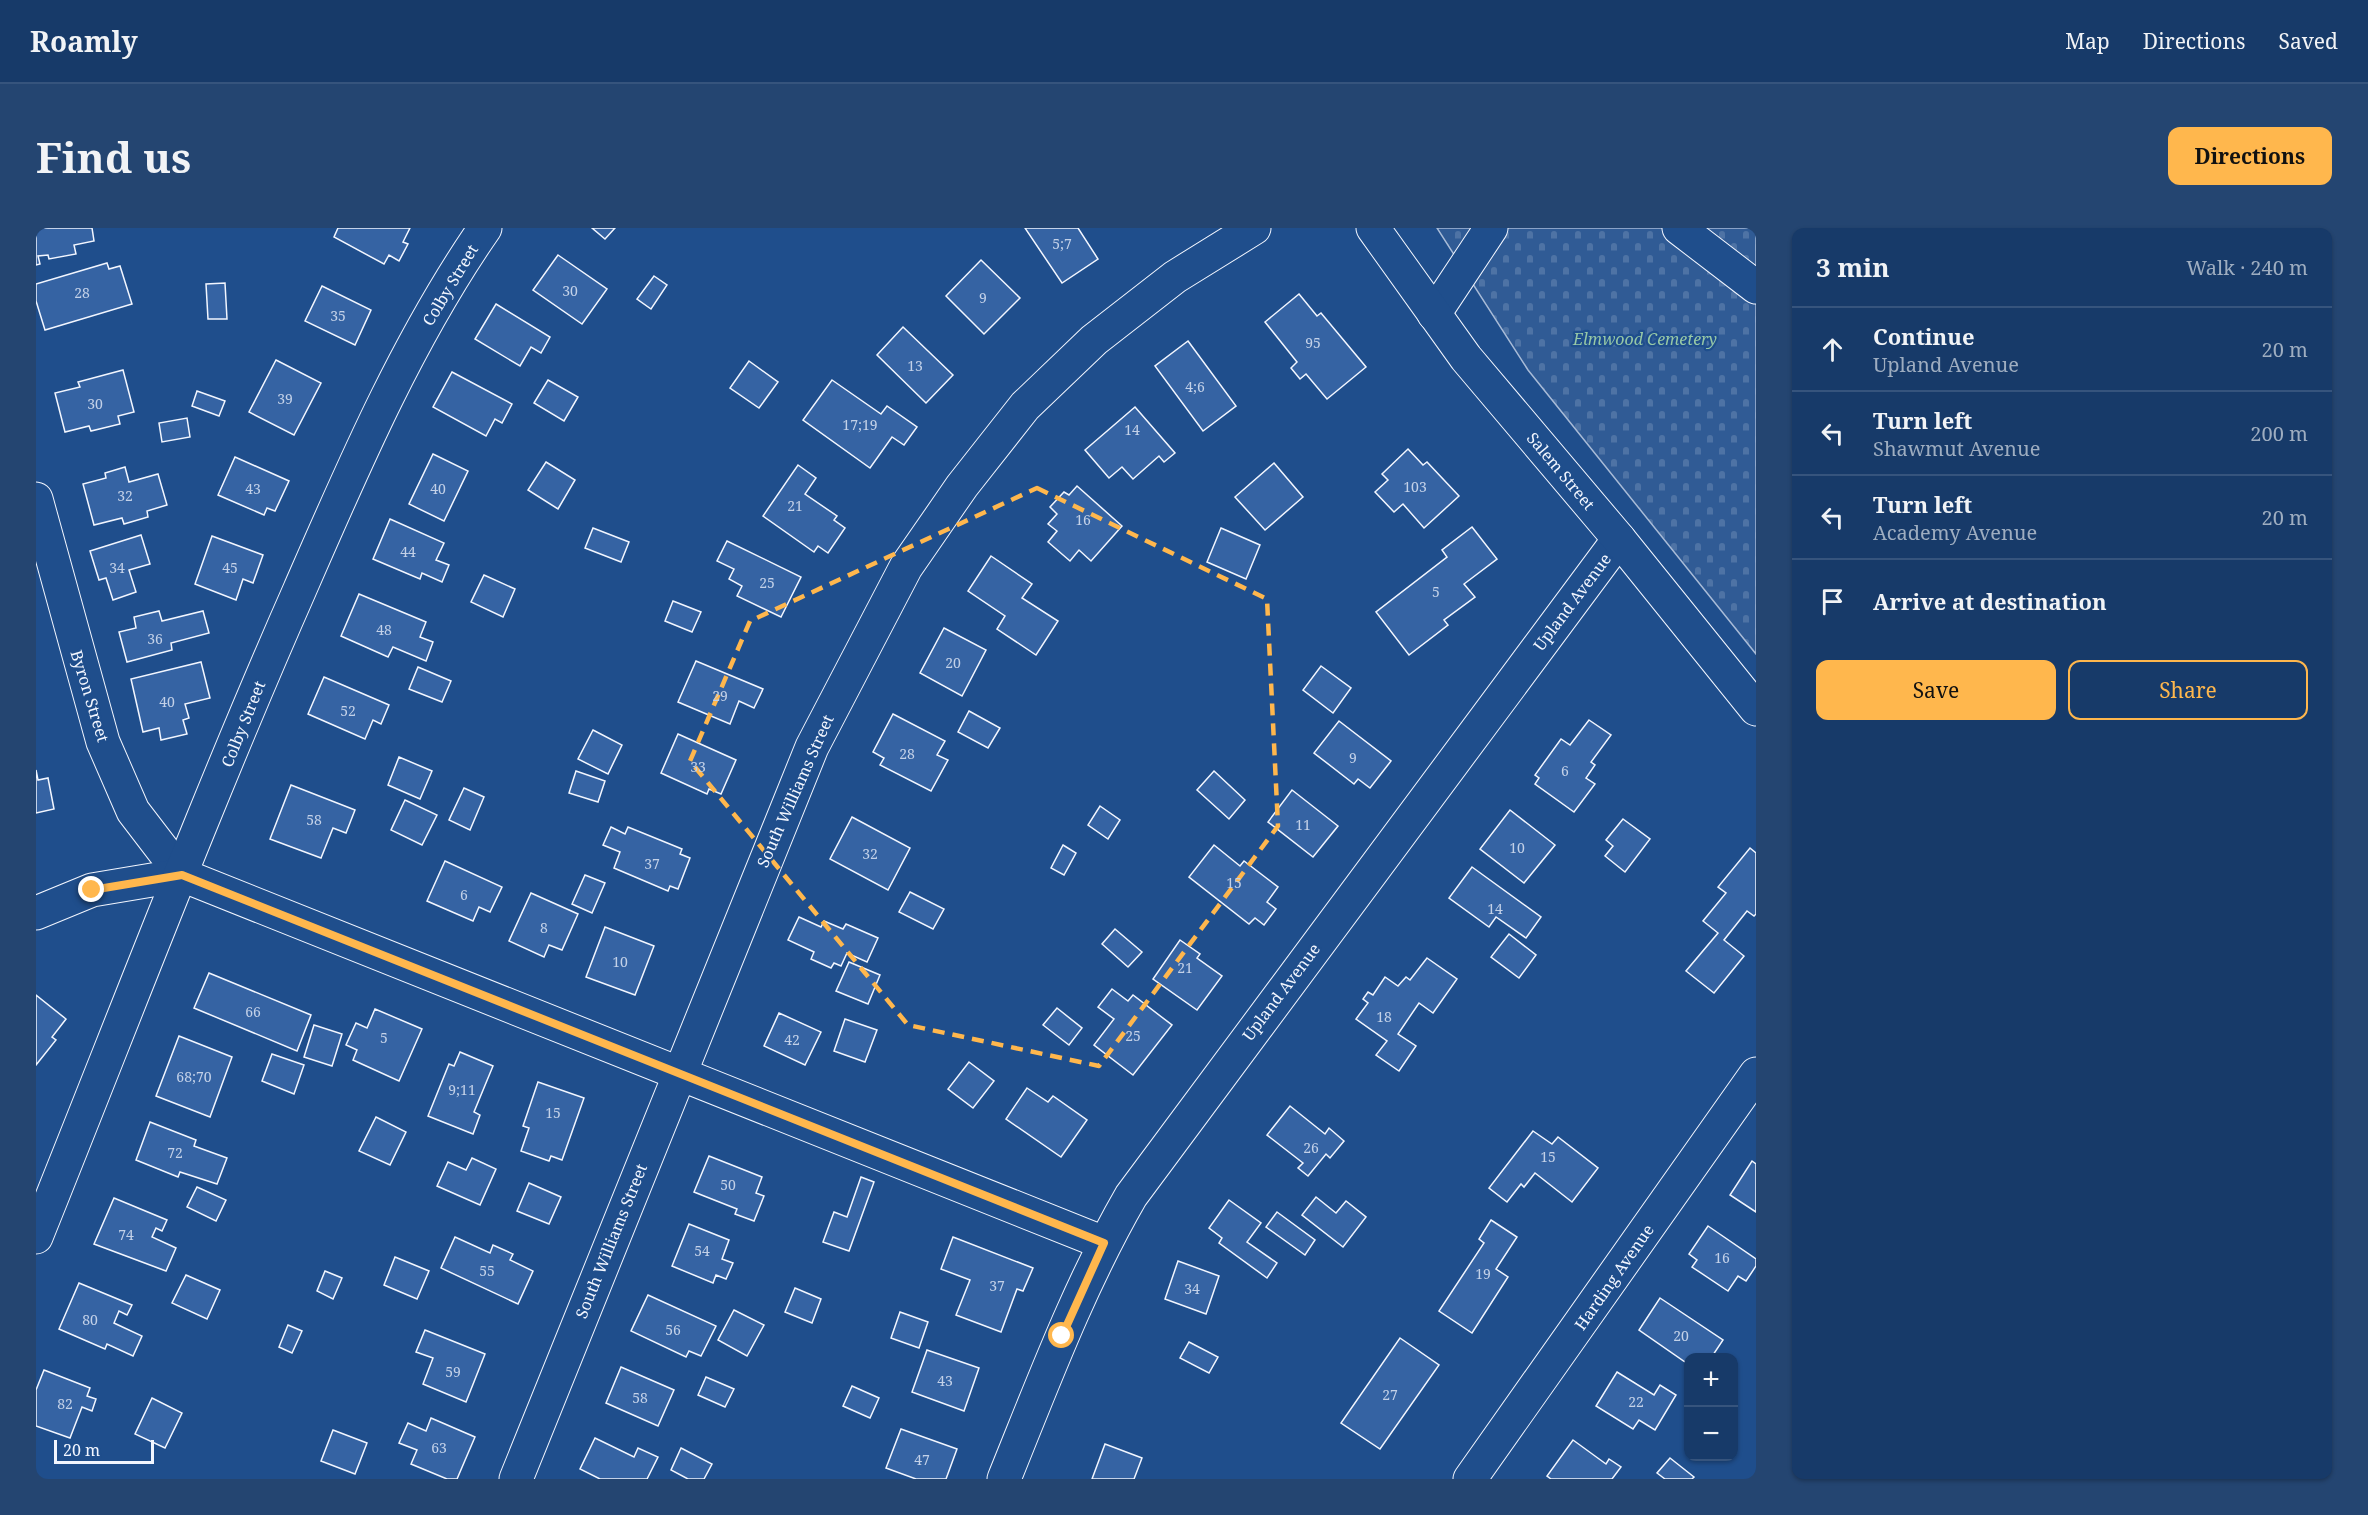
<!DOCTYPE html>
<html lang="en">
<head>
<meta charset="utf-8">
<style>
	body { margin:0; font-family:"Noto Serif",serif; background:#244571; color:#f1f3f6 }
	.controls { position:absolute; right:18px; bottom:18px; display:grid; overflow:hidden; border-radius:12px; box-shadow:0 2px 4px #0004 }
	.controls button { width:54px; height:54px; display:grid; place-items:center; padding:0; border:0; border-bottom:2px solid #36547d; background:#173a69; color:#f1f3f6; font:30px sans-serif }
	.scale { position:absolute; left:18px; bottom:15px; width:100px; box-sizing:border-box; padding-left:6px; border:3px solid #f2f6ff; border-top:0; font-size:16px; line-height:21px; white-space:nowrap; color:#f2f6ff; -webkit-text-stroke:4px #1f4e8c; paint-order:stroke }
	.stop { position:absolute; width:18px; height:18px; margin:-14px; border:4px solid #ffb74d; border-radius:50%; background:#fff }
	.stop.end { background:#ffb74d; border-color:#fff; box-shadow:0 2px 6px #0008 }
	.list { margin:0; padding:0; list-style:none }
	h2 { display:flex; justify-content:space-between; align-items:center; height:78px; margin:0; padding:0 24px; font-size:26px }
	h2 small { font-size:20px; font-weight:400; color:#9eadc0 }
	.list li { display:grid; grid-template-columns:39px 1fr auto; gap:18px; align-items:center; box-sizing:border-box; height:84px; padding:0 24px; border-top:2px solid #36547d }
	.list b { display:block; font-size:22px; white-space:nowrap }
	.list p { margin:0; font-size:20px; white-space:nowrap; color:#9eadc0 }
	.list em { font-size:20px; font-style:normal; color:#9eadc0 }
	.actions { display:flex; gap:12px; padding:18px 24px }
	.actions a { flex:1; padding:14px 0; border:2px solid #ffb74d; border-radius:12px; text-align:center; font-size:21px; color:#ffb74d }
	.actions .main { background:#ffb74d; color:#111 }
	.icon { flex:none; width:33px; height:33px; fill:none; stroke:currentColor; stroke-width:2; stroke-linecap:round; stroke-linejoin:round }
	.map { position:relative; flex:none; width:1720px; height:1251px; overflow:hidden; border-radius:12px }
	header { display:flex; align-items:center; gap:36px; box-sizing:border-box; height:84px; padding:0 30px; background:#173a69; border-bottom:2px solid #36547d }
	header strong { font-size:28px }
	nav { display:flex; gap:33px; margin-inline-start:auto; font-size:21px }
	.intro { display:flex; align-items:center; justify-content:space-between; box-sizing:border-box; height:144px; padding:0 36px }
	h1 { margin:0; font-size:42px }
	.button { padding:15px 27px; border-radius:12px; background:#ffb74d; color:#111; font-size:21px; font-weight:700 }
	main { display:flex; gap:36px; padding:0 36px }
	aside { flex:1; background:#173a69; border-radius:12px; box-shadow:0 2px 4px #0004 }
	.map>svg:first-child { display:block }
</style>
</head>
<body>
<header>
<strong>Roamly</strong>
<nav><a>Map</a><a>Directions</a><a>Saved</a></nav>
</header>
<div class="intro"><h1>Find us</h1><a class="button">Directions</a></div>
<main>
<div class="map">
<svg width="1720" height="1251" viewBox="0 0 1720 1251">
	<defs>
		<pattern id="cemetery-stones" width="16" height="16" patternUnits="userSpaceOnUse" patternTransform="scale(1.5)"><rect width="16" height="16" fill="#305b95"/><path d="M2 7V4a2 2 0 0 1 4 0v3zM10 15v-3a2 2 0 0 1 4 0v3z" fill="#4e73a5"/></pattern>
	</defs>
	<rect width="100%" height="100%" fill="#1f4e8c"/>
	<polygon fill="url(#cemetery-stones)" stroke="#a8bbd7" stroke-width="1.5" points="1401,0 1720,0 1720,426 1492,142"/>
	<g fill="#3563a3" stroke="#f2f6ff" stroke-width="1.5">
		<polygon points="0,0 56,0 58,13 38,17 40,26 13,31 12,27 2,28 4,36 0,37"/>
		<polygon points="302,0 374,0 367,14 372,16 363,33 353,27 348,36 298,9"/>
		<polygon points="556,0 579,0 569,11"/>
		<polygon points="989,0 1042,0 1062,31 1026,55"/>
		<polygon points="522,27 571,61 546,96 497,62"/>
		<polygon points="945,32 984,70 948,106 910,68"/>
		<polygon points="71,35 73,41 84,38 96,76 9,102 0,73 0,56"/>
		<polygon points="618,48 631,57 615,81 601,71"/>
		<polygon points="189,55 191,91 172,91 170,56"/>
		<polygon points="286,58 335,82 319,117 269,93"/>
		<polygon points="1263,66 1281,88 1285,85 1330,139 1291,171 1270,146 1264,151 1255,140 1261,134 1229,94"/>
		<polygon points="460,76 514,109 505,125 495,119 484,138 439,111"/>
		<polygon points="867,99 917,147 890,175 841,127"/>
		<polygon points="1152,113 1200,178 1167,203 1119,138"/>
		<polygon points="240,132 285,155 258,207 213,184"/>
		<polygon points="713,133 742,154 723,180 694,160"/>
		<polygon points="87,142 98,184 82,188 84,196 55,203 53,198 29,204 19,165 44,159 42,154"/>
		<polygon points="416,144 476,176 466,195 459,191 450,208 397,179"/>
		<polygon points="512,152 542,169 528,193 498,175"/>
		<polygon points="796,152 845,186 851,178 881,199 868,217 856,209 834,240 767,192"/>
		<polygon points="161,163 189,173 183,188 156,178"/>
		<polygon points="1099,179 1139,225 1128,234 1123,228 1097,251 1086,239 1073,250 1049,222"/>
		<polygon points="151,190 154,209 126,214 123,195"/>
		<polygon points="1372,221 1387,237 1391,234 1423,268 1388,300 1367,276 1358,284 1339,264 1352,252 1346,246"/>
		<polygon points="397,226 432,243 408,293 373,276"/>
		<polygon points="199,229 253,253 239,283 231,280 228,287 182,267"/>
		<polygon points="510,234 539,252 522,281 492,262"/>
		<polygon points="1238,235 1267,269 1229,302 1199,269"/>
		<polygon points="762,237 780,250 769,266 801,288 798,292 809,300 792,325 782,318 778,324 727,288"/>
		<polygon points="89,239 93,254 122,246 131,277 111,283 112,289 88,296 86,290 58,297 47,256 70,250 69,245"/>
		<polygon points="1041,258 1086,298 1055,333 1043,322 1034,333 1012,314 1021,303 1012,296 1021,286 1014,279 1028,264 1033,267"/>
		<polygon points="354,291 408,315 400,332 413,337 406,354 386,345 384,351 337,331"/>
		<polygon points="1436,299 1461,331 1428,356 1439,369 1408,392 1412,397 1373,427 1340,384 1411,329 1406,322"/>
		<polygon points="557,300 593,314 585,334 549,320"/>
		<polygon points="1185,300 1224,317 1210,351 1171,334"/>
		<polygon points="105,307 114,336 93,342 100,364 77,372 70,350 63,352 54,323"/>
		<polygon points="176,308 227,327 217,355 207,351 200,372 159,356"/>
		<polygon points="691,313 765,349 745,389 701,368 706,358 693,351 698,341 681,333"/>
		<polygon points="955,328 996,356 986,370 1022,393 1000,427 961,401 969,388 932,363"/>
		<polygon points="448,347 479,361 467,389 435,374"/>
		<polygon points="323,366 390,394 384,409 397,414 390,433 357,419 352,429 305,408"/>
		<polygon points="637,373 665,384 656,404 629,393"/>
		<polygon points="123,383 126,393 167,383 173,405 135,415 136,422 91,434 83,404 100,400 98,389"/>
		<polygon points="908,400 950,422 926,468 884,445"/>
		<polygon points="660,433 727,461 718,480 703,473 694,496 642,474"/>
		<polygon points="165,434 174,470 149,476 153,490 147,492 151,506 125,512 123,500 107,504 95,451"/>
		<polygon points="1285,438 1315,460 1297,485 1267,462"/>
		<polygon points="382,439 415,453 406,474 373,461"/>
		<polygon points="288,449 353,477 345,496 337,492 329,511 272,486"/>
		<polygon points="933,483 964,500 952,520 922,504"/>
		<polygon points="857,486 909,513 901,527 912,532 895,563 844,537 848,530 837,524"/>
		<polygon points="1553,492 1575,507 1555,534 1559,537 1550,550 1559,556 1538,584 1499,556 1503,550 1499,547 1525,511 1534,517"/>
		<polygon points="1303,493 1355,533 1334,560 1322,551 1318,556 1278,525"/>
		<polygon points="557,502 586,517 572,546 542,531"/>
		<polygon points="642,506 700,532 685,566 673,561 671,566 625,545"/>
		<polygon points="363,529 396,543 384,571 352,557"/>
		<polygon points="0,542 2,552 12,550 18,581 0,585"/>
		<polygon points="540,543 569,553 562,574 533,565"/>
		<polygon points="1178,543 1209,572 1193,591 1161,562"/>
		<polygon points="255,557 319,582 310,605 297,600 285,630 234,611"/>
		<polygon points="428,560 448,569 434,602 413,592"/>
		<polygon points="1256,562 1302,598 1277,629 1232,594"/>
		<polygon points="369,572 401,587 386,617 355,602"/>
		<polygon points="1064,578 1084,592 1072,611 1052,597"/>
		<polygon points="1474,582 1519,617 1488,655 1444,621"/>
		<polygon points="816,589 874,620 852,662 794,631"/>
		<polygon points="1587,591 1614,611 1589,644 1569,628 1577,618 1570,612"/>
		<polygon points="575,599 589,606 592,599 646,621 644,626 654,630 642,661 634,658 632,663 578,640 584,624 567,617"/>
		<polygon points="1027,617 1040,625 1028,647 1015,640"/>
		<polygon points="1178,617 1204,638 1208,633 1242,659 1231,674 1240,681 1228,697 1219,690 1213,696 1153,649"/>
		<polygon points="1714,620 1720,625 1720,686 1718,688 1711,683 1688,712 1708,728 1678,765 1650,743 1682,705 1667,693 1690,665 1682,659"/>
		<polygon points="409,633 466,659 454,684 443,679 437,693 391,673"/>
		<polygon points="1436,639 1505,689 1490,710 1460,689 1453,699 1413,670"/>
		<polygon points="549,647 569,655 556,685 536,676"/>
		<polygon points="874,664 908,681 897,701 863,684"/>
		<polygon points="495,665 542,686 526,722 513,717 508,729 473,713"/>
		<polygon points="763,689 785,699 788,693 807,701 810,696 842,710 831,734 811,725 805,738 798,735 795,740 775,731 778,724 752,712"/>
		<polygon points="569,699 618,718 599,767 550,749"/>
		<polygon points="1079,701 1106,724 1092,739 1066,716"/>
		<polygon points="1473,706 1500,727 1483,750 1455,729"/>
		<polygon points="1144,712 1164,726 1161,730 1186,748 1161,782 1117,751"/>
		<polygon points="1391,730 1421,751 1397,785 1383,775 1362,806 1380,818 1363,843 1340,827 1351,813 1320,791 1332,775 1327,771 1332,764 1337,767 1349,749 1362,758 1370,749 1374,752"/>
		<polygon points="813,734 844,747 832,776 800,763"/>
		<polygon points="173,745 275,787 261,823 158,780"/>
		<polygon points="1076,761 1092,773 1097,767 1136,797 1097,847 1058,817 1078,791 1062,779"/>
		<polygon points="0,767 30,791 16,809 20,812 0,837"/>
		<polygon points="1021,780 1046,800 1033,817 1007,797"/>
		<polygon points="339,781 386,801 363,853 317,832 321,822 310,817 320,795 331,800"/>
		<polygon points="743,785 785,804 769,837 728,818"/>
		<polygon points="809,791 841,802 829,834 798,823"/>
		<polygon points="278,797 306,806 296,838 268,829"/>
		<polygon points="143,808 196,829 174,889 120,868"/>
		<polygon points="424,824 457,838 438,884 444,887 437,906 392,888 413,836 418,838"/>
		<polygon points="236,826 268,837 258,866 226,853"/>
		<polygon points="933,834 958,853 937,880 912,861"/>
		<polygon points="502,854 548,870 526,932 515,928 513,933 485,923 493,900 487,898"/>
		<polygon points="991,860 1012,874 1017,868 1051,892 1025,929 970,891"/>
		<polygon points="1254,878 1289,906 1293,900 1308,913 1294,930 1290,926 1272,948 1262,940 1267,935 1231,907"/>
		<polygon points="340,889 370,904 354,937 323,923"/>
		<polygon points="114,894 160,912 158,918 191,930 181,956 144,944 142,949 100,932"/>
		<polygon points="1497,903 1516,916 1522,909 1562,940 1536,974 1499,945 1488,959 1485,956 1471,974 1453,960"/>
		<polygon points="673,928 726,949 720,965 728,968 718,993 699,986 701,981 658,964"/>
		<polygon points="436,930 460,941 444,977 401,958 412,934 430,942"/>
		<polygon points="1716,933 1720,936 1720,984 1694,967"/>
		<polygon points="825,949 838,954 813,1023 787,1014 798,984 811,989"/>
		<polygon points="493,955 525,969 513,996 481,983"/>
		<polygon points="161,959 190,972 180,993 151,979"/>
		<polygon points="1280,969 1300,985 1310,973 1330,989 1307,1019 1266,987"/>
		<polygon points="78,970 131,992 126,1003 120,1000 116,1009 140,1020 130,1043 58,1016"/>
		<polygon points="1193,972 1225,995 1211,1014 1241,1035 1231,1050 1183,1015 1186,1010 1173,1000"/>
		<polygon points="1241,984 1279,1012 1269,1027 1230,999"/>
		<polygon points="1455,992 1481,1009 1460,1041 1472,1049 1436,1105 1403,1083 1448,1015 1443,1011"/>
		<polygon points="653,996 693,1012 686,1031 697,1035 690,1051 680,1047 677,1055 636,1038"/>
		<polygon points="1672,998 1720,1031 1720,1038 1710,1053 1702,1048 1692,1063 1656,1039 1661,1032 1653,1026"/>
		<polygon points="419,1009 454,1025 457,1017 477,1026 474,1032 497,1043 482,1076 405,1040"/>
		<polygon points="917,1009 997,1040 987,1063 981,1061 965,1104 920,1087 934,1052 905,1041"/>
		<polygon points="359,1029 393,1043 381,1071 348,1057"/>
		<polygon points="1142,1033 1183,1048 1170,1086 1129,1071"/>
		<polygon points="289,1043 306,1050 297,1071 281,1063"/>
		<polygon points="150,1047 184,1062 171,1091 136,1075"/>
		<polygon points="43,1055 96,1077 91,1087 83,1083 78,1095 106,1108 97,1128 71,1116 69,1121 23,1101"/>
		<polygon points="759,1060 785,1071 776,1095 749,1084"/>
		<polygon points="612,1067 680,1098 665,1128 653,1123 650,1129 595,1103"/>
		<polygon points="1624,1070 1687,1112 1675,1130 1652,1130 1652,1136 1603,1102"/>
		<polygon points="698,1082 728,1097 711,1128 682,1112"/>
		<polygon points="864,1084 892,1094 883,1120 855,1110"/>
		<polygon points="252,1097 266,1103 256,1125 243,1119"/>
		<polygon points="389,1102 449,1126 430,1174 387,1156 397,1130 380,1124"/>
		<polygon points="1364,1110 1403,1137 1344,1221 1305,1195"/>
		<polygon points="1153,1114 1182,1129 1173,1145 1144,1130"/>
		<polygon points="891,1122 943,1140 928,1183 876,1164"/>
		<polygon points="585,1139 638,1162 622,1198 570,1175"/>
		<polygon points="8,1142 54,1160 51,1168 60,1171 56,1183 46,1179 34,1210 0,1198 0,1162"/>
		<polygon points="1581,1144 1618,1167 1624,1157 1640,1167 1619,1202 1603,1192 1597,1201 1560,1178"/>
		<polygon points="670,1149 698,1161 689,1179 662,1167"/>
		<polygon points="816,1158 843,1170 834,1190 807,1178"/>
		<polygon points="116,1170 146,1185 129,1220 99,1206"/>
		<polygon points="395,1190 439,1209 421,1251 411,1251 375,1236 381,1222 363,1215 372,1195 390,1203"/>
		<polygon points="865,1201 921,1221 910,1251 880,1251 850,1240"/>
		<polygon points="297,1202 331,1215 319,1246 285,1233"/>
		<polygon points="559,1210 598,1229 602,1220 622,1229 611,1251 564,1251 544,1241"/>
		<polygon points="1537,1212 1570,1236 1573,1231 1585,1239 1576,1251 1515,1251 1511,1248"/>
		<polygon points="1069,1216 1106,1230 1098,1251 1056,1251"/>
		<polygon points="645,1220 676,1236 668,1251 652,1251 635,1242"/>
		<polygon points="1634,1230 1658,1249 1656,1251 1629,1251 1621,1245"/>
	</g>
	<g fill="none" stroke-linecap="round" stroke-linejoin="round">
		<defs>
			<g id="minor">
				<polyline points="1643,0 1720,59"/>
				<polyline points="1398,86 1455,0"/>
				<polyline points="0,271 67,514 97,583 146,647"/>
				<polyline points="146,647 1068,1015"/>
				<polyline points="0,685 56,662 146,647"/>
				<path d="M 0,1009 C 87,793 170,574 264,361 C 318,237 372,111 449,0"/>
				<polyline points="480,1251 776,519 870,339 926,258 989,178 1058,112 1139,49 1218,0"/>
				<path d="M 968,1251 C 1007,1155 1043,1058 1095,968 L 1583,311"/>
				<polyline points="1434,1251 1720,846"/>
			</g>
			<polyline id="major" points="1337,0 1430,130 1583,311 1720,481"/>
		</defs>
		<use href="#minor" stroke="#f2f6ff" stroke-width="35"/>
		<use href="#major" stroke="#f2f6ff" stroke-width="35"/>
		<use href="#minor" stroke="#1f4e8c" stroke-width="33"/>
		<use href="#major" stroke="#1f4e8c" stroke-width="33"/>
	</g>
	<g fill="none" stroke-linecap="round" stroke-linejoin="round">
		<polyline stroke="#ffb74d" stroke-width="8" points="56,662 146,647 1068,1015 1026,1108"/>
	</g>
	<path fill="none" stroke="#ffb74d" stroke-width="4.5" stroke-dasharray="12 8" stroke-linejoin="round" d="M 1001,260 L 1231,371 L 1242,598 L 1063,838 L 872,797 L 654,533 L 714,393 Z"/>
	<g text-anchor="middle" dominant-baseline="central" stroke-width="4.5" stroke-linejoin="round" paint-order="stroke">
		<g font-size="14" fill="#c3d1e8">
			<text x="1026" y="15">5;7</text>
			<text x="534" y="62">30</text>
			<text x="46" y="64">28</text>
			<text x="947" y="69">9</text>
			<text x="302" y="87">35</text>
			<text x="1277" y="114">95</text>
			<text x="879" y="137">13</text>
			<text x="1159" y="158">4;6</text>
			<text x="249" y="170">39</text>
			<text x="59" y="175">30</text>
			<text x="824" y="196">17;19</text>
			<text x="1096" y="201">14</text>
			<text x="1379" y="258">103</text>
			<text x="217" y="260">43</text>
			<text x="402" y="260">40</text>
			<text x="89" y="267">32</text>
			<text x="759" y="277">21</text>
			<text x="1047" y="291">16</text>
			<text x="372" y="323">44</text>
			<text x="81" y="339">34</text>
			<text x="194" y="339">45</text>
			<text x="731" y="354">25</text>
			<text x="1400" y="363">5</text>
			<text x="348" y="401">48</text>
			<text x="119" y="410">36</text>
			<text x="917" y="434">20</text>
			<text x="684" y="467">29</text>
			<text x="131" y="473">40</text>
			<text x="312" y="482">52</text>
			<text x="871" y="525">28</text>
			<text x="1317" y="529">9</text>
			<text x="662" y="538">33</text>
			<text x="1529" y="542">6</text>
			<text x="278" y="591">58</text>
			<text x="1267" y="596">11</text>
			<text x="1481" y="619">10</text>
			<text x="834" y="625">32</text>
			<text x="616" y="635">37</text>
			<text x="1198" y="654">15</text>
			<text x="428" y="666">6</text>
			<text x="1459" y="680">14</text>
			<text x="508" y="699">8</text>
			<text x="584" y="733">10</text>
			<text x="1149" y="739">21</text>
			<text x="217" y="783">66</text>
			<text x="1348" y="788">18</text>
			<text x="1097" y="807">25</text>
			<text x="348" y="809">5</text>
			<text x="756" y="811">42</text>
			<text x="158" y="848">68;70</text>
			<text x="426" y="861">9;11</text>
			<text x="517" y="884">15</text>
			<text x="1275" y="919">26</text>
			<text x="139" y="924">72</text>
			<text x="1512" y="928">15</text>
			<text x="692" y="956">50</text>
			<text x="90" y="1006">74</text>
			<text x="666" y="1022">54</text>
			<text x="1686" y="1029">16</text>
			<text x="451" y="1042">55</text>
			<text x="1447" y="1045">19</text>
			<text x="961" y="1057">37</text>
			<text x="1156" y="1060">34</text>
			<text x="54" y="1091">80</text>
			<text x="637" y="1101">56</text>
			<text x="1645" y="1107">20</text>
			<text x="417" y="1143">59</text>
			<text x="909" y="1152">43</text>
			<text x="1354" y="1166">27</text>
			<text x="604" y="1169">58</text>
			<text x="1600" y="1173">22</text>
			<text x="29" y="1175">82</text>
			<text x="403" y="1219">63</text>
			<text x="886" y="1231">47</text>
		</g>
		<g font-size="16" fill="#f2f6ff" stroke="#1f4e8c">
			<text transform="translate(414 57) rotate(-59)">Colby Street</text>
			<text transform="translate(1525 243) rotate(50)">Salem Street</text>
			<text transform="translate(1536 374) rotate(-53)">Upland Avenue</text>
			<text transform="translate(54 468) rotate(73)">Byron Street</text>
			<text transform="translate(207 496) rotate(-68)">Colby Street</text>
			<text transform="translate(759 563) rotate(-66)">South Williams Street</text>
			<text transform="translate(1245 764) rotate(-53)">Upland Avenue</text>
			<text transform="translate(575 1013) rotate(-68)">South Williams Street</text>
			<text transform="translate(1578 1049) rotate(-55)">Harding Avenue</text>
		</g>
		<g font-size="16" font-style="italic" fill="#97c8a6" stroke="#1f4e8c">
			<text x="1609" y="111">Elmwood Cemetery</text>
		</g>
	</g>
</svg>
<div class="controls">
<button>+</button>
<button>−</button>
</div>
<div class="scale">20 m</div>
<div class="stop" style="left:1026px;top:1108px"></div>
<div class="stop end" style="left:56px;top:662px"></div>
</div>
<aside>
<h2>3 min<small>Walk · 240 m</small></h2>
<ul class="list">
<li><svg class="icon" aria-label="ahead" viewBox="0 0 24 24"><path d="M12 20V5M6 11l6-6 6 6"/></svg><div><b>Continue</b><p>Upland Avenue</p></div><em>20 m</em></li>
<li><svg class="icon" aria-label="left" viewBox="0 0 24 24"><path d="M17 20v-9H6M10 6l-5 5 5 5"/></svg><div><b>Turn left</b><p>Shawmut Avenue</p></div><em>200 m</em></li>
<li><svg class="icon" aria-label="left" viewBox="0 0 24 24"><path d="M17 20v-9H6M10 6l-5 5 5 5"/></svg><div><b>Turn left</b><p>Academy Avenue</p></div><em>20 m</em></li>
<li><svg class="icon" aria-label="arrive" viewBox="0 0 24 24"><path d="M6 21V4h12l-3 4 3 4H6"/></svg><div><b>Arrive at destination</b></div></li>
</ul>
<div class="actions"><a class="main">Save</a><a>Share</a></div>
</aside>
</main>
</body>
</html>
